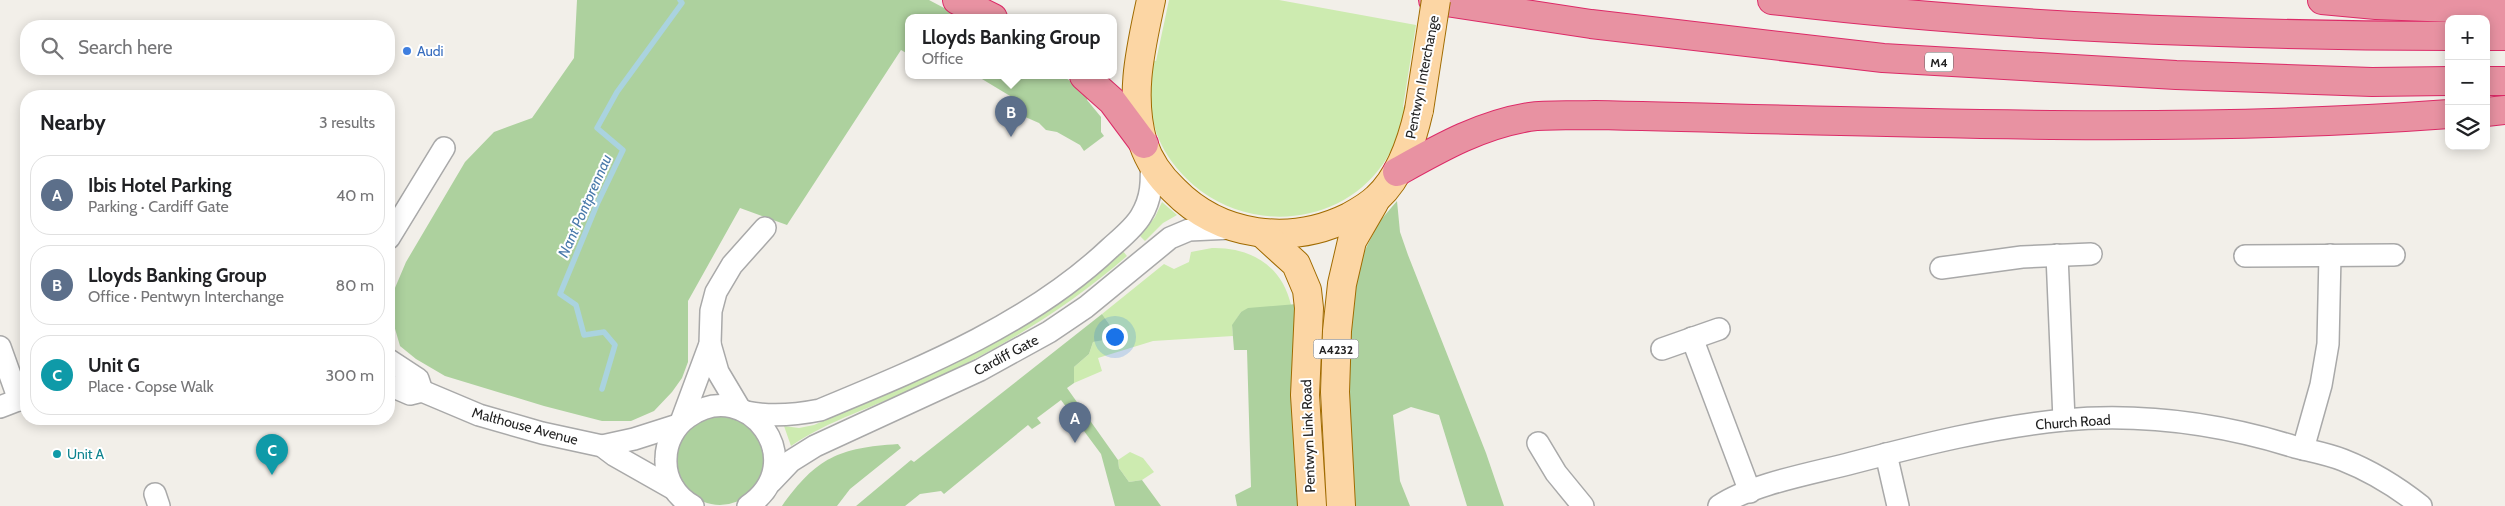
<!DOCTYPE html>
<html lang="en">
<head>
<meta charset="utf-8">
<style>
	body { margin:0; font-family:Cabin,sans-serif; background:#f2f2f2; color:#202124 }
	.controls { position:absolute; right:15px; top:15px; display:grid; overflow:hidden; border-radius:10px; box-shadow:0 2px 12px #0003 }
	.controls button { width:45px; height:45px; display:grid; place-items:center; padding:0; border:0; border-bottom:1px solid #e0e0e0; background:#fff; color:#202124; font:25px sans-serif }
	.you { position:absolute; left:1114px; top:336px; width:18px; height:18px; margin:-12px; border:4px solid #fff; border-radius:50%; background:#1a73e8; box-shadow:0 0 0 8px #1a73e833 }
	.badge { display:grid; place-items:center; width:32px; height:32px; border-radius:50%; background:#d40000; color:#fff; font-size:16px; font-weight:700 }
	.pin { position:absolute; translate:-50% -41px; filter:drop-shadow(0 1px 2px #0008) }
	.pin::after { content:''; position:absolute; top:26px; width:18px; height:15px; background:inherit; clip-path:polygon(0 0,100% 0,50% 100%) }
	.popup { position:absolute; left:905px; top:14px; width:212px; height:65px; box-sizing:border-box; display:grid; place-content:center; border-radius:10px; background:#fff; filter:drop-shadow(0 1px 4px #0005); font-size:16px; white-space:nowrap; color:#757577 }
	.popup b { font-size:19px; color:#202124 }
	.popup::after { content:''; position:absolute; left:50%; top:100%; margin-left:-10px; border:10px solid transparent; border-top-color:#fff }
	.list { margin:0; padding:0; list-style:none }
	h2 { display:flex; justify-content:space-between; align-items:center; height:65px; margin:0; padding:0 20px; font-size:21px }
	h2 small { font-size:16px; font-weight:400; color:#757577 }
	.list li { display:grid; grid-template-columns:32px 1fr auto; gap:15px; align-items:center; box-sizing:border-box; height:80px; margin:0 10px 10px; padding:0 10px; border:1px solid #e0e0e0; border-radius:20px }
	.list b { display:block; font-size:19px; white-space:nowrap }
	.list p { margin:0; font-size:16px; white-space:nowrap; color:#757577 }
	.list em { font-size:16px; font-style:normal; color:#757577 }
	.icon { flex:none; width:28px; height:28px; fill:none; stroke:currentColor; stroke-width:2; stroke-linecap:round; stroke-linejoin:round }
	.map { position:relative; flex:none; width:2505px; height:506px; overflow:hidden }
	.search { position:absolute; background:#fff; box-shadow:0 2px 12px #0003; left:20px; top:20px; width:375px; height:55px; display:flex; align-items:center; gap:12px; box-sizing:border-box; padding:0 18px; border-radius:20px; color:#757577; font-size:19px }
	.panel { position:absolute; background:#fff; box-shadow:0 2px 12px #0003; left:20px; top:90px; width:375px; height:335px; border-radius:20px }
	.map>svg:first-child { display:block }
</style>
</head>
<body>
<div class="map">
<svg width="2505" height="506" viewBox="0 0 2505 506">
	<rect width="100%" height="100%" fill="#f2efe9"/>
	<g fill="#cdebb0">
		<path d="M 1169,0 L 1279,0 L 1416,25 L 1403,107 L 1406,108 C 1401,128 1395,147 1383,164 C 1342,223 1258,233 1201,191 C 1181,176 1162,153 1155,128 C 1149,105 1150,84 1151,60 L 1156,61 Z"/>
		<polygon points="1162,202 1177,215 1163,223 1145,241 1140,236 1155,217"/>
		<path d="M 1212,248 C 1251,247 1282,266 1291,305 L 1241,312 L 1232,326 L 1233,336 L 1153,341 L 1098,358 L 1102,371 L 1074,383 L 1074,367 L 1089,354 L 1093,342 L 1111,337 L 1114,331 L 1102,314 L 1164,264 L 1174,269 L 1189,262 L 1191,252 Z"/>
		<path d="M 1122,250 L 1127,256 C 1064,311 994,352 918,387 C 876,406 829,420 791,446 L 784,426 L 799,428 L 814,425 L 940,370 Z"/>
		<polygon points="1130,452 1143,458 1154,472 1142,480 1129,482 1119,468 1118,460"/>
	</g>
	<g fill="#add19e">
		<polygon points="577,0 929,0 963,18 908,18 908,54 901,50 787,225 740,208 688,301 688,362 682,378 672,392 654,411 631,421 602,421 544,406 445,376 416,359 400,346 389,308 389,302 406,262 465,162 494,132 532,118 574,58"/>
		<polygon points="977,76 1063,76 1090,95 1087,100 1101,117 1101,132 1104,136 1084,151 1080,145 1057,132 1046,130 1039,123 1023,116 1016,109 1020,102"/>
		<polygon points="1397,201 1400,232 1408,255 1486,453 1504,506 1467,506 1439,415 1411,407 1393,415 1400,481 1410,506 1354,506 1347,434 1351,299 1361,258 1379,222"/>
		<polygon points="1297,304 1294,453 1298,506 1237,506 1235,495 1251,487 1247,350 1234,350 1232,325 1241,312 1248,308"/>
		<path d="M 1102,314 L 1114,331 C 1109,341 1103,340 1093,342 L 1089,354 L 1074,367 L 1074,383 L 1067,388 L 1118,460 L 1119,468 L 1129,482 L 1142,480 L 1161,506 L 1115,506 L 1101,454 L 1061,400 L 1037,418 L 1041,423 L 1032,429 L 1028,425 L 944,494 L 941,491 L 920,494 L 905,506 L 856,506 L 911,460 L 914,462 Z"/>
		<circle cx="720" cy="460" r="45"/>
		<path d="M 898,444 L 901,448 L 850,489 L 837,506 L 782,506 C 817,457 839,448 898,444 Z"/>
	</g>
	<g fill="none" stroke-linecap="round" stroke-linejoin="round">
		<polyline stroke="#aad3df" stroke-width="5.5" points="602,389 615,345 604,332 584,335 576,305 560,294 598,202 623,150 597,128 617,92 682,3 680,0"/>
		<defs>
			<g id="minor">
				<polyline points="389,238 444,148"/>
				<polyline points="2057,255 2064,420"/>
				<polyline points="2245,256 2394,255"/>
				<polyline points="1941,268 2022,257 2091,254"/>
				<polyline points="1692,338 1750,492"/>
				<polyline points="710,344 718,372 740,409"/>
				<polyline points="0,347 19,400"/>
				<polyline points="1662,349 1719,329"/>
				<polyline points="389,360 418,379 422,391"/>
				<polyline points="389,385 410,394 422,391 479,415 542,433 602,446 614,455 674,489"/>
				<polyline points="0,407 26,397"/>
				<path d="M 746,412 C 770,417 795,415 820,410 C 921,368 1030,324 1110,248 C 1121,238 1134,228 1141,216 C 1152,198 1152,181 1151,161"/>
				<polyline points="681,422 710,344 711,311 716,292 732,265 765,228"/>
				<polyline points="1538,443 1556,473 1583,506"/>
				<polyline points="602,446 634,439 678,425"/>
				<polyline points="2303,449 2321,385 2328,344 2330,255"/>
				<polyline points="1886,454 1898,506"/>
				<polyline points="771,482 791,461 815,446 980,370 1049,332 1086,307 1170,238 1189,230 1232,228"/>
				<polyline points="155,494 159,506"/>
				<path d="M 693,506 C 676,497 665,479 666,459 C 666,442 675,426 688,417 C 748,374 812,463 748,506"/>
				<path d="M 1719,506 C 1751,484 1814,473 1852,463 C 1921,445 1992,427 2064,420 C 2142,413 2221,424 2295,447 C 2311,451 2328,454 2343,460 C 2371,471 2397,487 2421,506"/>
			</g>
			<g id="primary">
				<path d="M 1151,0 C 1141,48 1129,94 1143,143 C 1149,161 1160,177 1174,190 C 1220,237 1290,246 1349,217 C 1358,212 1369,206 1377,198 C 1401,176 1412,141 1419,110"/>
				<polyline points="1263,234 1296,264 1307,290 1309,308 1305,395 1312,506"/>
				<polyline points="1341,506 1335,392 1337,331 1342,284 1352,241 1374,203"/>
			</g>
			<g id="motorway">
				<polyline points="957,0 993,18"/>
				<polyline points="1433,0 1591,24 1883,58 2176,75 2372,82 2449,81"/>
				<path d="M 1772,0 C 1996,27 2223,35 2449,36"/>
				<polyline points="2322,0 2376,5 2505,10"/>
				<polyline points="2486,36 2505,36"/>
				<polyline points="1084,76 1112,101 1144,144"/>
				<polyline points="2486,81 2505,81"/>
				<polyline points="2486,112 2505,110"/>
				<path d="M 1397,172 C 1440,148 1480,125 1529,117 C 1550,114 1573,116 1595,115 C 1879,121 2165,135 2449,114"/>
			</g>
		</defs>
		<use href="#minor" stroke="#a9a9a9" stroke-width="24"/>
		<use href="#primary" stroke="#a06b00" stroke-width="30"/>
		<use href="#motorway" stroke="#dc2a67" stroke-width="30"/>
		<use href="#minor" stroke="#fff" stroke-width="21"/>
		<use href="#primary" stroke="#fcd6a4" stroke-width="28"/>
		<use href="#motorway" stroke="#e892a2" stroke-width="28"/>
		<defs>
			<polyline id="primary-bridge" points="1419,110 1436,0"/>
		</defs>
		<use href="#primary-bridge" stroke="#a06b00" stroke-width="30" stroke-linecap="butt"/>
		<use href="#primary-bridge" stroke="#fcd6a4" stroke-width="28"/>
	</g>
	<circle fill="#3f7fe0" stroke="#fff" stroke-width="2" cx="407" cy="51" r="5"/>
	<circle fill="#0f9aa8" stroke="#fff" stroke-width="2" cx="57" cy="454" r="5"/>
	<g text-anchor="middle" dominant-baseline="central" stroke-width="4" stroke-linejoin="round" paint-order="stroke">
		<g fill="#fff" stroke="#646464" stroke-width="1">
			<rect x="1925" y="52.5" width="28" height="19" rx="4"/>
			<rect x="1313.5" y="339.5" width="45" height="19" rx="4"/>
		</g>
		<g font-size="12" font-weight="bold" fill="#222">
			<text x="1939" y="62">M4</text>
			<text x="1336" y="349">A4232</text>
		</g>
		<g font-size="14" fill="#366cbe" stroke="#fff" text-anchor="start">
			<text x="417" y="51">Audi</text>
		</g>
		<g font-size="14" fill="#222" stroke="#fff">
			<text transform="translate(1422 77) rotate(-79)">Pentwyn Interchange</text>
			<text transform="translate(1006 355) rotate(-28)">Cardiff Gate</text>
			<text transform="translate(2073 422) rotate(-4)">Church Road</text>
			<text transform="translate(525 426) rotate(15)">Malthouse Avenue</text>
			<text transform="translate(1308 436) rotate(-92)">Pentwyn Link Road</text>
		</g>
		<g font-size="14" fill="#0d838f" stroke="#fff" text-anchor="start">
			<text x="67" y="454">Unit A</text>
		</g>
		<g font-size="15" font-style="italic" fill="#4a7aab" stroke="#fff">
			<text transform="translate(585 206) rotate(-66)">Nant Pontprennau</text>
		</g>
	</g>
</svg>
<div class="controls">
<button>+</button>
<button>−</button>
<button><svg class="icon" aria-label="layers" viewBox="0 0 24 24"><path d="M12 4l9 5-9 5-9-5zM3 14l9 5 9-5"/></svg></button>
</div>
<div class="you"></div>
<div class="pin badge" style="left:1075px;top:443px;background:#5c6f8a">A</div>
<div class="pin badge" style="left:1011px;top:137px;background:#5c6f8a">B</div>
<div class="popup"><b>Lloyds Banking Group</b>Office</div>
<div class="pin badge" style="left:272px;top:475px;background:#0f9aa8">C</div>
<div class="search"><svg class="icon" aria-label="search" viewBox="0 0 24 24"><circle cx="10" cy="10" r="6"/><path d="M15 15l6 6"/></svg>Search here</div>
<section class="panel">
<h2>Nearby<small>3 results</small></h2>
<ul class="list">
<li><span class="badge" style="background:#5c6f8a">A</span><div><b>Ibis Hotel Parking</b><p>Parking · Cardiff Gate</p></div><em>40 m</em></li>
<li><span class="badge" style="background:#5c6f8a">B</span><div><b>Lloyds Banking Group</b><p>Office · Pentwyn Interchange</p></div><em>80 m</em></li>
<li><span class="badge" style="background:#0f9aa8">C</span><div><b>Unit G</b><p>Place · Copse Walk</p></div><em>300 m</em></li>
</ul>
</section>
</div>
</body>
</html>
